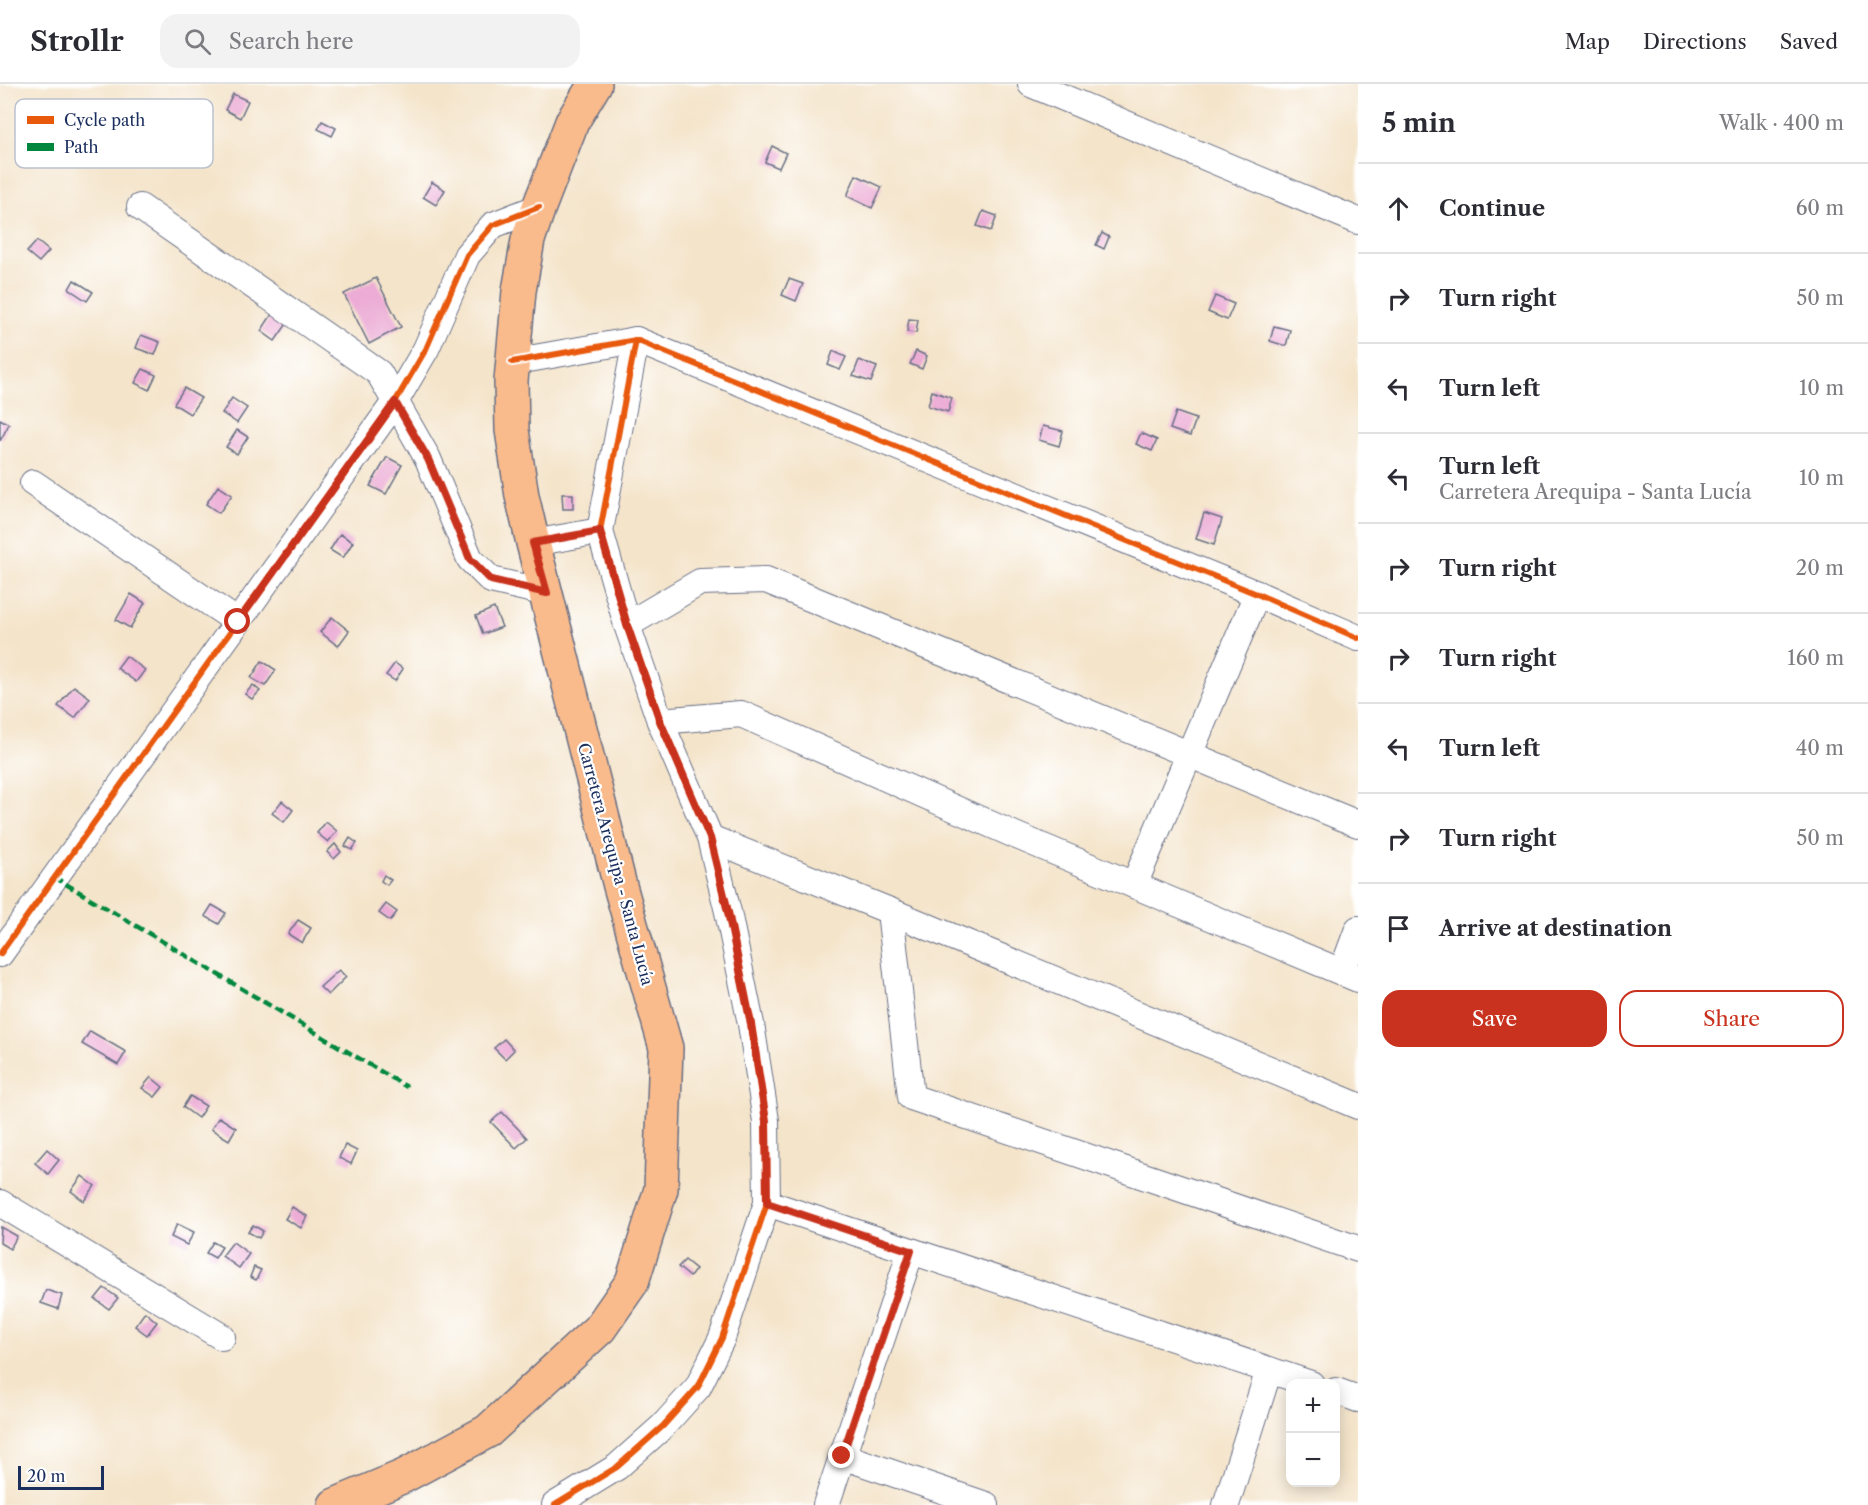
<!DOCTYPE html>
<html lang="en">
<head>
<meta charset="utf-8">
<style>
	body { margin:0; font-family:"Libre Caslon Text",serif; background:#f2f2f3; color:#2b2b33 }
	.controls { position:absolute; right:18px; bottom:18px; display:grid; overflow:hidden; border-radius:12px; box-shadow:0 3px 15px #0003 }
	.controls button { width:54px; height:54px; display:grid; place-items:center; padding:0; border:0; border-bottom:2px solid #e1e1e2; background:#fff; color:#2b2b33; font:30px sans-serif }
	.scale { position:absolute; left:18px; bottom:15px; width:86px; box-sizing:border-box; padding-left:6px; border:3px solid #1b2f5e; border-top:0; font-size:16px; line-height:21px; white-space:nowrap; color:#1b2f5e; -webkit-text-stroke:4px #fff; paint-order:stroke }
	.stop { position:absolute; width:18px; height:18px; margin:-14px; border:4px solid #c8321e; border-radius:50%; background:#fff }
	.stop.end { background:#c8321e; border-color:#fff; box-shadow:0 2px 6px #0008 }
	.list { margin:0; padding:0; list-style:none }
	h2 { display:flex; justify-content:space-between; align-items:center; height:78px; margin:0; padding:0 24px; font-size:26px }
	h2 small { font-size:20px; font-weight:400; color:#7c7c81 }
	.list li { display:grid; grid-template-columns:39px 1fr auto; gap:18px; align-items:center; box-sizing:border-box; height:90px; padding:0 24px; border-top:2px solid #e1e1e2 }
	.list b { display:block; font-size:22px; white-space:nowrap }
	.list p { margin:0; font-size:20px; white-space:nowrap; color:#7c7c81 }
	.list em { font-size:20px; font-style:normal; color:#7c7c81 }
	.actions { display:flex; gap:12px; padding:18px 24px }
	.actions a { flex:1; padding:14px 0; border:2px solid #c8321e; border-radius:18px; text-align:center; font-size:21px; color:#c8321e }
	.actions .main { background:#c8321e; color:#fff }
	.icon { flex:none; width:33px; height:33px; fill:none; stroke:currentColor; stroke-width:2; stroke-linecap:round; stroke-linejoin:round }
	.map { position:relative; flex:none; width:1358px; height:1421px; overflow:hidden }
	header { display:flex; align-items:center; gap:36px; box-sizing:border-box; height:84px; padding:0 30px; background:#fff; border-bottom:2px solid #e1e1e2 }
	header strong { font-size:28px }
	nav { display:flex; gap:33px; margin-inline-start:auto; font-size:21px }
	.search { width:420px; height:54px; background:#f2f2f3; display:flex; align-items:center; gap:15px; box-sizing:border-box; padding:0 21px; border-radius:18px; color:#7c7c81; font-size:22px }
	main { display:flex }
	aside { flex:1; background:#fff }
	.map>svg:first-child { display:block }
</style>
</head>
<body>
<header>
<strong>Strollr</strong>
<div class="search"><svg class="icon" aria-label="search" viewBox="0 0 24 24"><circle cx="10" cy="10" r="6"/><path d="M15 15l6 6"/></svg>Search here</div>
<nav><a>Map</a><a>Directions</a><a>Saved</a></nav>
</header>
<main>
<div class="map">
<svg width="1358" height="1421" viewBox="0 0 1358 1421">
	<rect width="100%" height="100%" fill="#fff"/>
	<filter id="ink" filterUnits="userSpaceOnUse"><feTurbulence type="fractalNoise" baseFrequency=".0167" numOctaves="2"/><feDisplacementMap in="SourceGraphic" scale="12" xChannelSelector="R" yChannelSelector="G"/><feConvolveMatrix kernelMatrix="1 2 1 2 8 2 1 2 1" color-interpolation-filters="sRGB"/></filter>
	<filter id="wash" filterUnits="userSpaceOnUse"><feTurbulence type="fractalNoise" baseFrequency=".008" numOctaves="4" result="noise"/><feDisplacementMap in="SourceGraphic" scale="24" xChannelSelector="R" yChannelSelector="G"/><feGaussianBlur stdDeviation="1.35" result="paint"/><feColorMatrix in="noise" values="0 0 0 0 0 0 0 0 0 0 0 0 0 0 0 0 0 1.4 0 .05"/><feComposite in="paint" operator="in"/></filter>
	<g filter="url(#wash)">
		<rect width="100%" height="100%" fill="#f4e4ca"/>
		<g id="blocks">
			<g fill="#ecacd5">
				<polygon points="233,10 248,17 240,34 225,26"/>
				<polygon points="322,37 336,44 332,52 318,45"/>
				<polygon points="772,62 786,69 779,84 765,78"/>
				<polygon points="856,91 882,103 872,124 847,112"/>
				<polygon points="432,98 445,106 436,121 423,113"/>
				<polygon points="983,127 997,132 991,147 977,142"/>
				<polygon points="1102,149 1109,153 1104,165 1096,161"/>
				<polygon points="37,157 49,167 39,178 27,168"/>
				<polygon points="376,194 401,243 369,260 344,210"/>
				<polygon points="789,195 803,200 796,217 782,211"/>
				<polygon points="74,196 93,208 87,217 69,205"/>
				<polygon points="1215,212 1234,220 1227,236 1208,228"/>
				<polygon points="276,224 291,234 275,257 261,247"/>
				<polygon points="909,235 918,236 916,249 907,248"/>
				<polygon points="1274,242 1290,246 1286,262 1270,257"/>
				<polygon points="141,251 160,258 155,271 136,264"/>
				<polygon points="833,267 846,273 840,286 828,281"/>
				<polygon points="916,267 927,272 922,285 910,280"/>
				<polygon points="859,276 877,283 871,298 853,292"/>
				<polygon points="143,285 156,291 149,306 135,299"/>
				<polygon points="184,304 201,314 190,330 174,320"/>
				<polygon points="932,307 952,314 948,328 928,322"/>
				<polygon points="232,314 247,324 237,339 222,329"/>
				<polygon points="1176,328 1196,335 1190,352 1170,345"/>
				<polygon points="0,335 9,340 0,357"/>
				<polygon points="1043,342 1063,347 1059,362 1039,356"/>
				<polygon points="237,346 248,353 237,370 226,363"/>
				<polygon points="1141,349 1157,356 1152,367 1136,360"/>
				<polygon points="387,373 402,381 386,410 370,402"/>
				<polygon points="218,402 232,411 219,429 206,420"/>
				<polygon points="562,410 573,410 573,425 563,425"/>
				<polygon points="1204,429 1222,435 1214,461 1196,455"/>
				<polygon points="340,450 353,458 343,474 330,466"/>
				<polygon points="131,510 145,519 130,544 116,536"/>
				<polygon points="494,524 502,543 483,550 476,532"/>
				<polygon points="332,533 349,547 338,562 320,548"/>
				<polygon points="126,572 145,586 136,598 117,584"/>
				<polygon points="262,577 276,586 265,602 251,594"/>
				<polygon points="395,579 403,585 395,597 386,591"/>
				<polygon points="253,601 260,607 252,615 245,610"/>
				<polygon points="74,602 90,614 75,634 58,622"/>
				<polygon points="282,717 293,726 284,738 272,729"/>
				<polygon points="326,738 337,747 328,758 317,749"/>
				<polygon points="350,754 357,759 352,766 345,762"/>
				<polygon points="335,760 341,768 334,775 327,768"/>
				<polygon points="384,791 391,796 387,801 381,797"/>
				<polygon points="386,820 397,828 390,837 379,829"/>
				<polygon points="212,821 226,829 219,840 205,832"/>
				<polygon points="298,836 311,844 302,859 288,850"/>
				<polygon points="339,886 346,893 328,911 320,903"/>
				<polygon points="90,947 126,968 118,981 82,960"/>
				<polygon points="504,955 514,966 505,975 494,964"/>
				<polygon points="151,993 163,1003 155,1013 142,1004"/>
				<polygon points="190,1012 206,1022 198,1034 183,1023"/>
				<polygon points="502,1028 527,1054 516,1064 491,1038"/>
				<polygon points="219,1033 236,1044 229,1056 211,1045"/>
				<polygon points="345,1061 357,1067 351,1080 339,1074"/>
				<polygon points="47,1065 59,1076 48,1090 35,1079"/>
				<polygon points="82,1092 95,1102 84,1117 71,1107"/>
				<polygon points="292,1123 307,1132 301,1144 285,1135"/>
				<polygon points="177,1140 194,1148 187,1161 171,1153"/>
				<polygon points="253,1141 263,1147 259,1154 248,1148"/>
				<polygon points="1,1143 17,1152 10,1165 0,1159"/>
				<polygon points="213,1158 222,1163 215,1174 206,1169"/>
				<polygon points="233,1158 249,1170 239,1184 222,1172"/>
				<polygon points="685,1176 696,1185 690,1193 678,1183"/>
				<polygon points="254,1183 261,1186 256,1196 250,1193"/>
				<polygon points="104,1204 118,1214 109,1225 95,1215"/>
				<polygon points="46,1206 62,1211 58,1225 41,1219"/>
				<polygon points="145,1228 157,1238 147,1251 135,1242"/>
			</g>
		</g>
	</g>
	<g filter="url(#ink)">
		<use href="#blocks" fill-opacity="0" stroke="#676e84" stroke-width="1.5"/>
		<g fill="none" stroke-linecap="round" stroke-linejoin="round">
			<defs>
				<g id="street">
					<polyline points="1031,0 1358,137"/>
					<polyline points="140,123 379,289 428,375 470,475 491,496 547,509"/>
					<polyline points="512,278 636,256 1257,510 1358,554"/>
					<polyline points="33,399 238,538"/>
					<polyline points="533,459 600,447"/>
					<polyline points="627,541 700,498 766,496 1358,740"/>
					<polyline points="660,637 741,630 1017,752 1358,895"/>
					<polyline points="710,754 890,827 1358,1022"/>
					<polyline points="1134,801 1257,510"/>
					<polyline points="890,827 911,1013 1358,1165"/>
					<polyline points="0,870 395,318 426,265 467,171 493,141 539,123"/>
					<polyline points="1342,888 1358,845"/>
					<polyline points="0,1119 222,1253"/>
					<polyline points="767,1119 1311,1300"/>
					<polyline points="1336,1307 1358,1315"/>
					<polyline points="842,1372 986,1421"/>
					<polyline points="555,1421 617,1383 663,1342 698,1303 722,1254 767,1119 766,1037 751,940 728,828 710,754 660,637 627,541 600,447 636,256"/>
					<polyline points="826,1421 911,1167"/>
					<polyline points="1226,1421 1269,1286"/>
				</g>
				<polyline id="primary" points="335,1421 404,1392 488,1347 600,1244 632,1198 661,1105 666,964 620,802 533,459 522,412 512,346 511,297 519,207 528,156 539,123 572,38 595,0"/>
			</defs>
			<use href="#street" stroke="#676e84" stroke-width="28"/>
			<use href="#primary" stroke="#676e84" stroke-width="36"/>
			<use href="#street" stroke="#fff" stroke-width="26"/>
			<use href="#primary" stroke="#fabb8c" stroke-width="33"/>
			<polyline stroke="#00873e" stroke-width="4.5" stroke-dasharray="9 4.5" stroke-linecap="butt" points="54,793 407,1003"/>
			<defs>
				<g id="cycleway">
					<polyline points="512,278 636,256 1257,510 1358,554"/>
					<polyline points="0,870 395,318 426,265 467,171 493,141 539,123"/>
					<polyline points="555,1421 617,1383 663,1342 698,1303 722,1254 767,1119 766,1037 751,940 728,828 710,754 660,637 627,541 600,447 636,256"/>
				</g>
			</defs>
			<use href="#cycleway" stroke="#fff" stroke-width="10"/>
			<use href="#cycleway" stroke="#e8590c" stroke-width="6"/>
		</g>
	</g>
	<g fill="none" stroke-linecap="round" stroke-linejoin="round" filter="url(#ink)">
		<polyline stroke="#c8321e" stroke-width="8" points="238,538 395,318 428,375 470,475 491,496 547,509 533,459 600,447 627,541 660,637 710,754 728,828 751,940 766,1037 767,1119 911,1167 842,1372"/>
	</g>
	<g text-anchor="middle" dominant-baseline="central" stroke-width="4.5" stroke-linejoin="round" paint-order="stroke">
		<g font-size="16" fill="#1b2f5e" stroke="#fff">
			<text transform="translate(616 780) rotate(75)">Carretera Arequipa - Santa Lucía</text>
		</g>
	</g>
	<rect x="15" y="15" width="198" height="69" rx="9" fill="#fff" stroke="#bbc1cf" stroke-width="1.5"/>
	<rect x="27" y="32" width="27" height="8" fill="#e8590c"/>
	<rect x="27" y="59" width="27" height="8" fill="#00873e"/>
	<g font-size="16" fill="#1b2f5e">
		<text x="64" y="42">Cycle path</text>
		<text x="64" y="69">Path</text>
	</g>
</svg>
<div class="controls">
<button>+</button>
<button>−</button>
</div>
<div class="scale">20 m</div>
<div class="stop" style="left:238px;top:538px"></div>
<div class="stop end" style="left:842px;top:1372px"></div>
</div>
<aside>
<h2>5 min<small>Walk · 400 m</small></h2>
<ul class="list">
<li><svg class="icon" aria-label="ahead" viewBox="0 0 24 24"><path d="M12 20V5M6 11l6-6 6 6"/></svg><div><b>Continue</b></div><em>60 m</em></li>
<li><svg class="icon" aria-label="right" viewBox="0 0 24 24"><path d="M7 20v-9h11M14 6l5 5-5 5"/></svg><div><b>Turn right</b></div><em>50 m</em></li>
<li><svg class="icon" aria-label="left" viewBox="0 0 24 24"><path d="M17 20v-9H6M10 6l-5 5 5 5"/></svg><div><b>Turn left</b></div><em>10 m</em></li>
<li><svg class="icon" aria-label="left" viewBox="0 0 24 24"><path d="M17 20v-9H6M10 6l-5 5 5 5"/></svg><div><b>Turn left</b><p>Carretera Arequipa - Santa Lucía</p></div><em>10 m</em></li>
<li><svg class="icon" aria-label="right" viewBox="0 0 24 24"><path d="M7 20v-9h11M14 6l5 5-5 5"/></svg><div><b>Turn right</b></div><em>20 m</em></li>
<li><svg class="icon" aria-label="right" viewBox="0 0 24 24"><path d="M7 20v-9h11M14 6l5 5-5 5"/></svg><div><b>Turn right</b></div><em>160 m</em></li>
<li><svg class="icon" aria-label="left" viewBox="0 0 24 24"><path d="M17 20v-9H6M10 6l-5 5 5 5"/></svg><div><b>Turn left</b></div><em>40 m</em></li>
<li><svg class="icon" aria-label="right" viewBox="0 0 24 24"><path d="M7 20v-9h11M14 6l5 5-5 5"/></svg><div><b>Turn right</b></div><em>50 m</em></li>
<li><svg class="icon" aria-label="arrive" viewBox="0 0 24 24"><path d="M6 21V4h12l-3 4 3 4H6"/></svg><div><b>Arrive at destination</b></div></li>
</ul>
<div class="actions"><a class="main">Save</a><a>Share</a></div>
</aside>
</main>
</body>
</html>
